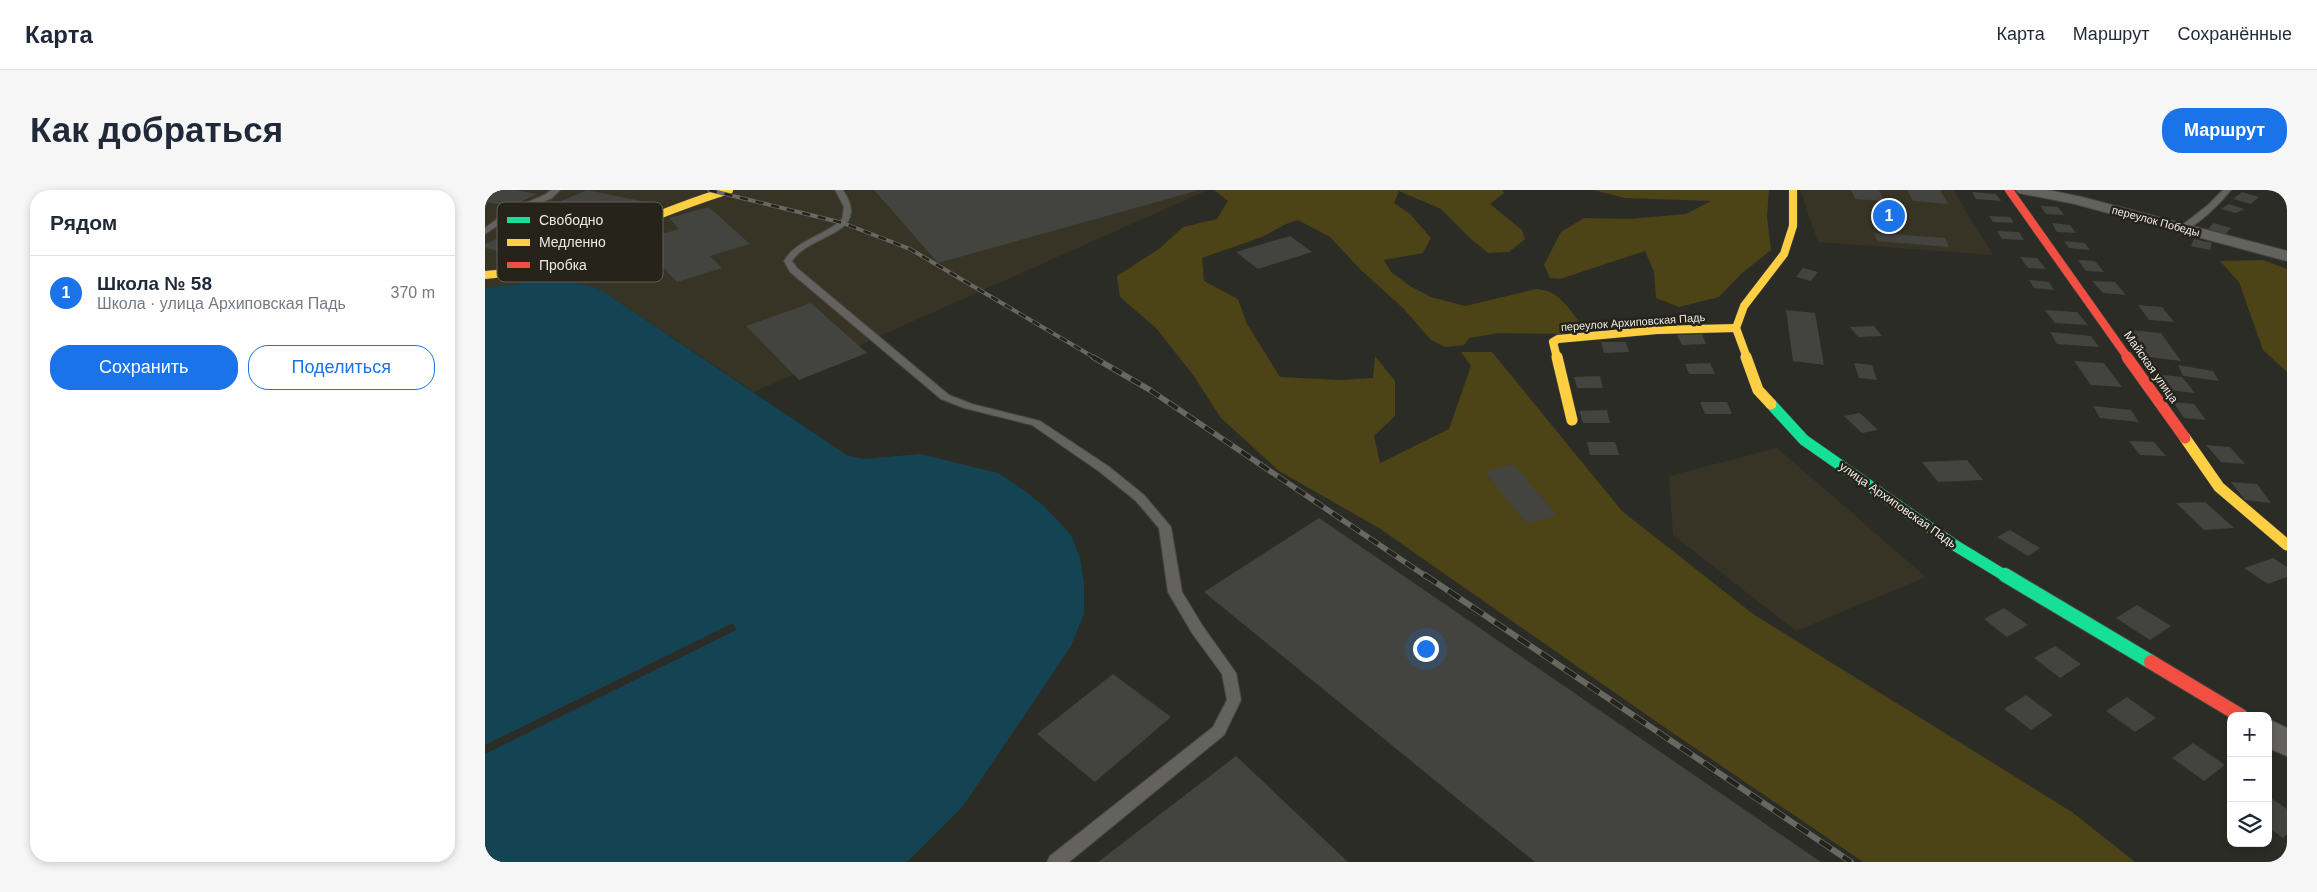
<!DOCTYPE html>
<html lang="ru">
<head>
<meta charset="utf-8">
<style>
	body { margin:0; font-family:Helvetica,sans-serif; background:#f6f6f7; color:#1f2937 }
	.controls { position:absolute; right:15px; bottom:15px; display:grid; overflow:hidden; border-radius:10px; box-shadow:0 2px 8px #0003 }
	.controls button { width:45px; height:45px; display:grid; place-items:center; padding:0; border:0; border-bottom:1px solid #e0e1e3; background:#fff; color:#1f2937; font:25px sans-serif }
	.you { position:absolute; left:940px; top:458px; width:18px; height:18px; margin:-12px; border:4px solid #fff; border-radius:50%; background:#1a73e8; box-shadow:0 0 0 8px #1a73e833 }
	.badge { display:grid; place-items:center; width:32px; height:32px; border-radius:50%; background:#1a73e8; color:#fff; font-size:16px; font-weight:700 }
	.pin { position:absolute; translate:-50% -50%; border:2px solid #fff; box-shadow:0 1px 5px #0006 }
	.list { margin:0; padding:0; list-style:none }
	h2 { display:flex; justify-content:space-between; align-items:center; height:65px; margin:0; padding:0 20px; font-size:21px }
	h2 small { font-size:16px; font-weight:400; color:#747a83 }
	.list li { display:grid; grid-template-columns:32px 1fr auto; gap:15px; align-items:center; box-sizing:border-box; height:75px; padding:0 20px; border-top:1px solid #e0e1e3 }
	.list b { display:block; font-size:19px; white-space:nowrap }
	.list p { margin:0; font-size:16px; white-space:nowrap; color:#747a83 }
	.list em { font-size:16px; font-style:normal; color:#747a83 }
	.actions { display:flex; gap:10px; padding:15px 20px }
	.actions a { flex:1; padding:11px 0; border:1px solid #1a73e8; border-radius:20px; text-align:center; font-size:18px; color:#1a73e8 }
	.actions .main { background:#1a73e8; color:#fff }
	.icon { flex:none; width:28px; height:28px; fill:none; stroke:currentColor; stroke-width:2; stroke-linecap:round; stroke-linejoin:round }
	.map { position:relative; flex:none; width:1802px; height:672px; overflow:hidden; border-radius:20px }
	header { display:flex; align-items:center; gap:30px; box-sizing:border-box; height:70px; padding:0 25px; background:#fff; border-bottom:1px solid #e0e1e3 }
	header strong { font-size:24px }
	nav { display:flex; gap:28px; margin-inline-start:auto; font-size:18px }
	.intro { display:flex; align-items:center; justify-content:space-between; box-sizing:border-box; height:120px; padding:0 30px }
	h1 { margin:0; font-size:35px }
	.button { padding:12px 22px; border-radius:20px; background:#1a73e8; color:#fff; font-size:18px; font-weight:700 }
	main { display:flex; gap:30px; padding:0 30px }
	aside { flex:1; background:#fff; border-radius:20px; box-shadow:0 2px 8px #0003 }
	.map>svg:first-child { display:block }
</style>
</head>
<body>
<header>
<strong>Карта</strong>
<nav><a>Карта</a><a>Маршрут</a><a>Сохранённые</a></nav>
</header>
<div class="intro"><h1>Как добраться</h1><a class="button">Маршрут</a></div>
<main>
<aside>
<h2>Рядом<small></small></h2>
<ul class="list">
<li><span class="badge">1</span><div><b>Школа № 58</b><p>Школа · улица Архиповская Падь</p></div><em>370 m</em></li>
</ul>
<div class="actions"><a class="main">Сохранить</a><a>Поделиться</a></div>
</aside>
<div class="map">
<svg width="1802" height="672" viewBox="0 0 1802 672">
	<rect width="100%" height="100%" fill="#2c2c27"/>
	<g fill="#373426">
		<polygon points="0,0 723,0 269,202 116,100 88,93 61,92 0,98"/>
		<polygon points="1315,0 1468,0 1508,65 1333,52"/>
		<polygon points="1292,258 1441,387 1311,441 1188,345 1184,286"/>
	</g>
	<g fill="#4c4317">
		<path d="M 729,0 L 1018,0 L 1019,3 L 1005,14 L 1037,40 L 1040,49 L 1024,62 L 1003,63 L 985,48 L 956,19 L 914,1 L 909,13 L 925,24 L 946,48 L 938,63 L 899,70 L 906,82 L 925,96 L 946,107 L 980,116 L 1051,99 C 1073,99 1084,119 1096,134 L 1079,144 L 1014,143 L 984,148 L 979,155 L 960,157 L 946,150 L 918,118 L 876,80 L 845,47 L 813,30 L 801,34 L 777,47 L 717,68 L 719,91 L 753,109 L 762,134 L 795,187 L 854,190 L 888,188 L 890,166 L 910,191 L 910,226 L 889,246 L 895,273 L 964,239 L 986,176 L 976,162 L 1007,162 L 1137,321 L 1268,424 L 1587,622 L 1650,672 L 1378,672 L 1179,537 L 894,338 L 794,281 L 736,228 L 708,185 L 671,138 L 635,107 L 632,86 L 674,59 L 698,37 L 732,29 L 743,11 Z"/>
		<polygon points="1108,0 1284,0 1282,27 1286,60 1256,84 1234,107 1194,117 1171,108 1169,82 1160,61 1075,89 1065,88 1059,75 1076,42 1099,28 1144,29 1201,24 1226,11 1140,8"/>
		<polygon points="1778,70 1802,79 1802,182 1778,160 1754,92 1735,71"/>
	</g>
	<path fill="#144453" d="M 42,93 C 67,92 93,90 116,100 L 363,266 L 379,269 L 435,264 L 513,283 L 533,296 L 558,315 L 586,345 L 595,368 L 599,395 L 599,424 L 586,456 L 478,616 L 422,672 L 0,672 L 0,98 Z"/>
	<polygon fill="#2c2c27" points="248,433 251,440 0,564 0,555"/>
	<g fill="#43433f">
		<polygon points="0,0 30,0 53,4 25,16 0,12"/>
		<polygon points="102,0 156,11 33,66 0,58 0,54 43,36 26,32"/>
		<polygon points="389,0 711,0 711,1 453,73"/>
		<polygon points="1366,0 1394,0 1399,11 1370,9"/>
		<polygon points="1422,0 1455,0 1463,14 1428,11"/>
		<polygon points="1487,2 1511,4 1516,11 1491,9"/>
		<polygon points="1757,2 1774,7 1766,14 1748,9"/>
		<polygon points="1744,14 1759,19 1751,23 1736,19"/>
		<polygon points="1555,16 1573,17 1579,25 1561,24"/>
		<polygon points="224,17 265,54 225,66 237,78 192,92 153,51 194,39 184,28"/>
		<polygon points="1504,26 1525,27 1529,33 1508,32"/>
		<polygon points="1567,33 1585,35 1591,43 1572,42"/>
		<polygon points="1728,33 1746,38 1741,44 1723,39"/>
		<polygon points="1512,41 1534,42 1539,50 1517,49"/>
		<polygon points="1389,43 1460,48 1464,57 1392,51"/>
		<polygon points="805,46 827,62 773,79 751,62"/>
		<polygon points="1709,49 1727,53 1725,60 1706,56"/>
		<polygon points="1579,51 1600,53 1605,60 1584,58"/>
		<polygon points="1535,67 1552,68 1561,79 1543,78"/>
		<polygon points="1593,70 1610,71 1619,82 1601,81"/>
		<polygon points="1318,78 1333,82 1326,91 1311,87"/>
		<polygon points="1544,90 1564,92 1569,100 1549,98"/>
		<polygon points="1607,91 1630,92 1641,105 1618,103"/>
		<polygon points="326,113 382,163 314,190 261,136"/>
		<polygon points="1653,115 1677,117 1689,132 1664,130"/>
		<polygon points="1301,120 1330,123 1339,175 1308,171"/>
		<polygon points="1560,120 1592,122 1603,135 1570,133"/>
		<polygon points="1389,136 1397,146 1373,147 1365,137"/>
		<polygon points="1644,140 1676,143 1696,171 1663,167"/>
		<polygon points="1565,142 1606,146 1614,157 1572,154"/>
		<polygon points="1217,144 1221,154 1197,155 1192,145"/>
		<polygon points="1116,152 1141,152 1144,162 1119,163"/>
		<polygon points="1589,171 1619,173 1637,197 1606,195"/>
		<polygon points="1225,173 1230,184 1204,184 1200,174"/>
		<polygon points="1369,173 1387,175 1392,190 1374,188"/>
		<polygon points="1693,175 1728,181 1734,191 1698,186"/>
		<polygon points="1670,184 1697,187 1710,203 1682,200"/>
		<polygon points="1115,186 1118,198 1092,198 1089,187"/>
		<polygon points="1215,212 1242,212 1247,224 1220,224"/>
		<polygon points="1688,212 1709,214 1721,230 1699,228"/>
		<polygon points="1608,216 1646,220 1654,232 1615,228"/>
		<polygon points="1122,220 1125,233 1098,233 1094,221"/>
		<polygon points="1375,223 1393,240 1377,243 1359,226"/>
		<polygon points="1644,251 1669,252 1681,266 1655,265"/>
		<polygon points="1102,252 1130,252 1134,265 1105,265"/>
		<polygon points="1721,255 1745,257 1760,274 1736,272"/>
		<polygon points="1482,270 1498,290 1453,292 1437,272"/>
		<polygon points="1028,274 1072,325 1042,334 1000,282"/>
		<polygon points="1746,292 1772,294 1786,313 1760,310"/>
		<polygon points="1720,312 1749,338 1719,340 1691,313"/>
		<polygon points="834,328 1336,672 1050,672 719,402"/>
		<polygon points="1525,340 1555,358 1543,366 1512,347"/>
		<polygon points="1788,368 1802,377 1802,387 1783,394 1759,378"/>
		<polygon points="1652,415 1686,436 1665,450 1631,428"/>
		<polygon points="1519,418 1543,435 1522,447 1499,429"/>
		<polygon points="1570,456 1596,474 1575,488 1549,468"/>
		<polygon points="628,484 686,527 610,592 552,544"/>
		<polygon points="1541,505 1568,525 1546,540 1519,519"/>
		<polygon points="1642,507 1671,528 1650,542 1621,521"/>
		<polygon points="1708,553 1740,575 1719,591 1687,568"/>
		<polygon points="751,566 863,672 613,672"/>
		<polygon points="1783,606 1802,619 1802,644 1798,648 1783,637"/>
	</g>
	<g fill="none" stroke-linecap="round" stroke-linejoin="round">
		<defs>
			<g id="lane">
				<polygon points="66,0 75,0 67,8 29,25 0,44 0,38 23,21 61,4"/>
				<path d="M 350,0 L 358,0 C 388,46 326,42 307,71 L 312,78 L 464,205 L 487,214 L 555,231 L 623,276 L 659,305 L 686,337 L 697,402 L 717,435 L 751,483 L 756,510 L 739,545 L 584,672 L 562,672 L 565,666 L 728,537 L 742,510 L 737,484 L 707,443 L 683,402 L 674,338 L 651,311 L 615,282 L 547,235 L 479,218 L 456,209 L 305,82 L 299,71 C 313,48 339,47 357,29 L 359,17 Z"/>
				<path d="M 1738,0 L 1746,0 C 1738,10 1709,41 1696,40 L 1696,36 L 1723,15 Z"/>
			</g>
			<g id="street">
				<polygon points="1531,0 1563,0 1597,7 1802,61 1802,71 1590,14 1534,3"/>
				<polygon points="1783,529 1802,538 1802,566 1783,558"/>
			</g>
			<polyline id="fast-far1" points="1286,214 1319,250 1471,356 1522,387"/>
			<polyline id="fast" points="1520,385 1666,472"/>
			<g id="slow-far1">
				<path d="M 0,85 C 43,82 80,64 119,47 C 160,30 202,13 244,0"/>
				<polyline points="1072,168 1068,152 1073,149 1172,140 1251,138"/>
				<polyline points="1262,168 1251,138 1259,116 1299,64 1308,36 1308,0"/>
			</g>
			<g id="slow">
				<polyline points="1072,167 1087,230"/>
				<polyline points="1261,167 1273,200 1286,214"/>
				<polyline points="1700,248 1734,297 1802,355"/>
			</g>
			<polyline id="jam-far2" points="1524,0 1643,168"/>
			<polyline id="jam-far1" points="1642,167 1700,248"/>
			<polyline id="jam" points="1666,472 1756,526"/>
		</defs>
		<use href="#lane" stroke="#484742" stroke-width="2"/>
		<use href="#street" stroke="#484742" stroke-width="2"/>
		<use href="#fast-far1" stroke="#484742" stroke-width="12"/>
		<use href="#fast" stroke="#484742" stroke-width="16"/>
		<use href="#slow-far1" stroke="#484742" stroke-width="9"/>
		<use href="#slow" stroke="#484742" stroke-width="12"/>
		<use href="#jam-far2" stroke="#484742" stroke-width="9"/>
		<use href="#jam-far1" stroke="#484742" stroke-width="12"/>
		<use href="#jam" stroke="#484742" stroke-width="16"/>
		<use href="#lane" fill="#63625e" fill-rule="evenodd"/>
		<use href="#street" fill="#63625e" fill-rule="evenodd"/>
		<use href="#fast-far1" stroke="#16e098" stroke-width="11"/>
		<use href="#fast" stroke="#16e098" stroke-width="14"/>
		<use href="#slow-far1" stroke="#ffcf43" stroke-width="8"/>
		<use href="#slow" stroke="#ffcf43" stroke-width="11"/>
		<use href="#jam-far2" stroke="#f24e42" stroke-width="8"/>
		<use href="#jam-far1" stroke="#f24e42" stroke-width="11"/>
		<use href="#jam" stroke="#f24e42" stroke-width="14"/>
		<defs>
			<polyline id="rail-far2" points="224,0 358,33 425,59 610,168"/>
			<polyline id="rail-far1" points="608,167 665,200 942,387"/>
			<polyline id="rail" points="940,385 1366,672"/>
		</defs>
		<use href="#rail-far2" stroke="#686863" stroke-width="4"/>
		<use href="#rail-far1" stroke="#686863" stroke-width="5.5"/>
		<use href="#rail" stroke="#686863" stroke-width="6"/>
		<use href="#rail-far2" stroke="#25231a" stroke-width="2.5" stroke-dasharray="8" stroke-linecap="butt"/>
		<use href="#rail-far1" stroke="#25231a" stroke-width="4" stroke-dasharray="11" stroke-linecap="butt"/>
		<use href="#rail" stroke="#25231a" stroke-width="4.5" stroke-dasharray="14" stroke-linecap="butt"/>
	</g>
	<g text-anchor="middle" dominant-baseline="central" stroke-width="5" stroke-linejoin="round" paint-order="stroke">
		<g font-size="11" fill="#ebeae4" stroke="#25231a">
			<text transform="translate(1671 31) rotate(15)">переулок Победы</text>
			<text transform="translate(1148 132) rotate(-4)">переулок Архиповская Падь</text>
		</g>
		<g font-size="12" fill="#ebeae4" stroke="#25231a">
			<text transform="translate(1666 177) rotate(55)">Майская улица</text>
			<text transform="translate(1413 315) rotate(35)">улица Архиповская Падь</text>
		</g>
	</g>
	<rect x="12" y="12" width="166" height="80" rx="8" fill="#25231a" stroke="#605f57" stroke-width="1"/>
	<rect x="22" y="27" width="23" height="6" fill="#16e098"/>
	<rect x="22" y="49" width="23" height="7" fill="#ffcf43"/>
	<rect x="22" y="72" width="23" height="6" fill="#f24e42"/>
	<g font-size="14" fill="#ebeae4">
		<text x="54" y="35">Свободно</text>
		<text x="54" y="57">Медленно</text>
		<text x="54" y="80">Пробка</text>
	</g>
</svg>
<div class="controls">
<button>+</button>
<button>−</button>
<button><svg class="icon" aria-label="layers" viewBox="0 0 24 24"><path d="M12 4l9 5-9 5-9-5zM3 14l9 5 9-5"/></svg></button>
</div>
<div class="you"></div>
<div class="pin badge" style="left:1404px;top:26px">1</div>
</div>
</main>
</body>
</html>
